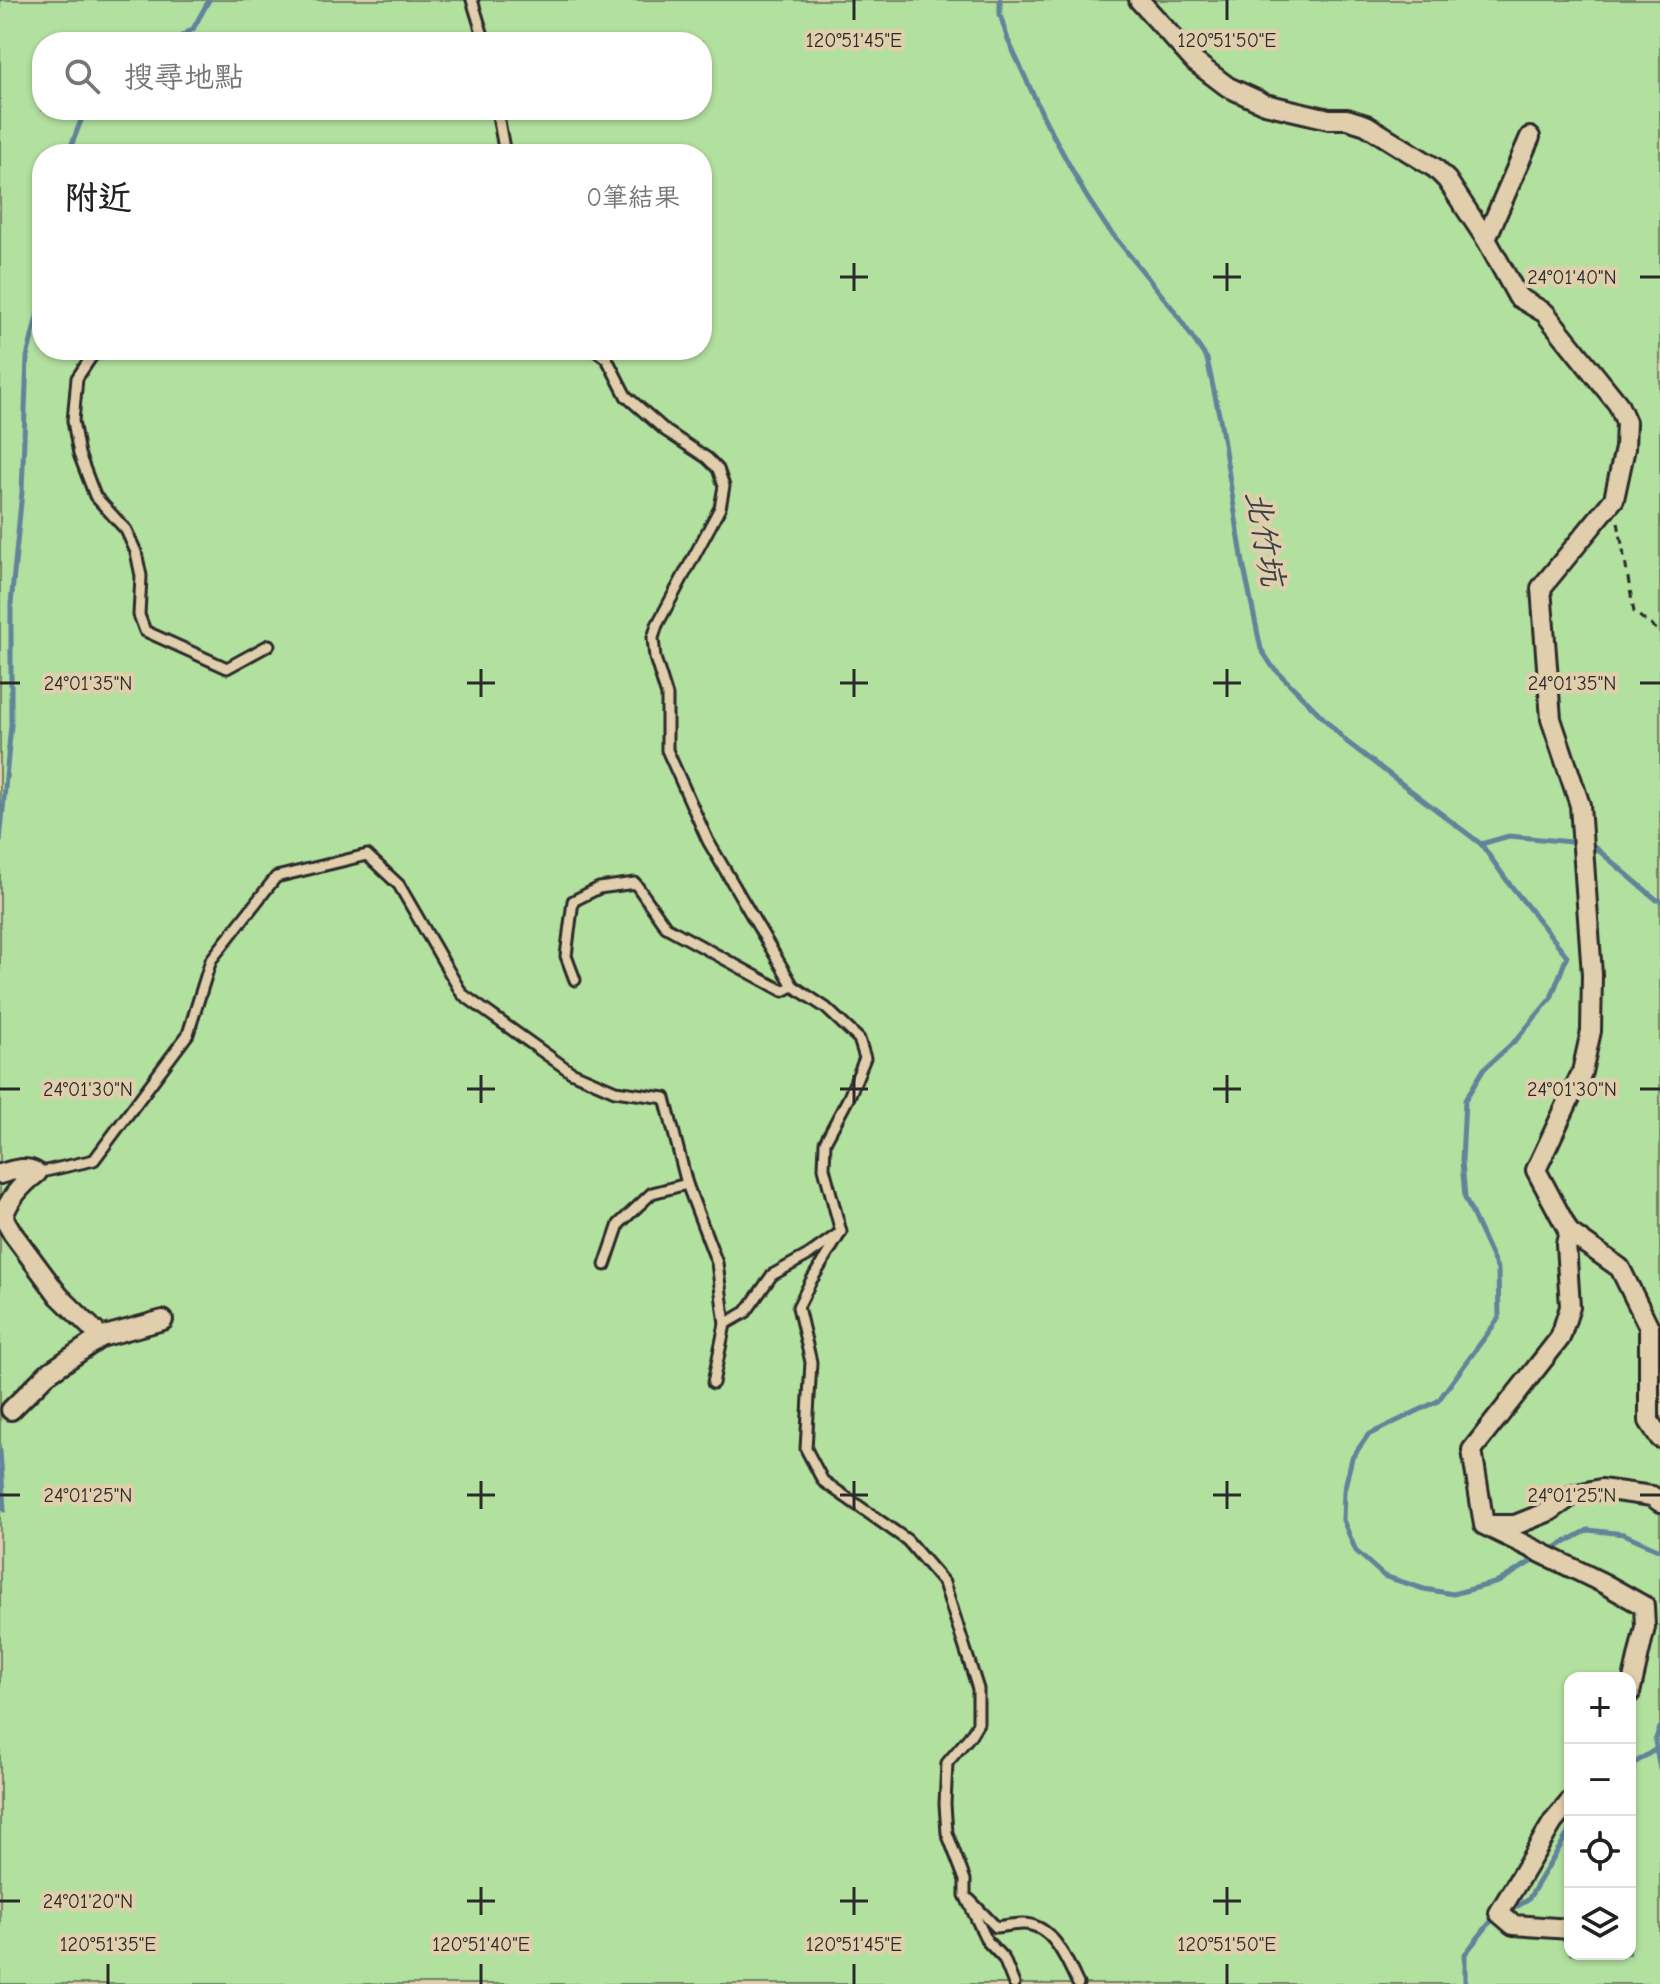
<!DOCTYPE html>
<html lang="zh-TW">
<head>
<meta charset="utf-8">
<style>
	body { margin:0; font-family:"Comic Neue","LXGW WenKai TC",sans-serif; background:#f2f2f2; color:#222 }
	.controls { position:absolute; right:24px; bottom:24px; display:grid; overflow:hidden; border-radius:16px; box-shadow:0 2px 6px #0004 }
	.controls button { width:72px; height:72px; display:grid; place-items:center; padding:0; border:0; border-bottom:2px solid #e0e0e0; background:#fff; color:#222; font:40px sans-serif }
	.list { margin:0; padding:0; list-style:none }
	h2 { display:flex; justify-content:space-between; align-items:center; height:104px; margin:0; padding:0 32px; font-size:34px }
	h2 small { font-size:26px; font-weight:400; color:#767676 }
	.icon { flex:none; width:44px; height:44px; fill:none; stroke:currentColor; stroke-width:2; stroke-linecap:round; stroke-linejoin:round }
	.map { position:relative; flex:none; width:1660px; height:1984px; overflow:hidden }
	.search { position:absolute; background:#fff; box-shadow:0 2px 6px #0004; left:32px; top:32px; width:680px; height:88px; display:flex; align-items:center; gap:20px; box-sizing:border-box; padding:0 28px; border-radius:32px; color:#767676; font-size:30px }
	.panel { position:absolute; background:#fff; box-shadow:0 2px 6px #0004; left:32px; top:144px; width:680px; height:216px; border-radius:32px }
	.map>svg:first-child { display:block }
</style>
</head>
<body>
<div class="map">
<svg width="1660" height="1984" viewBox="0 0 1660 1984">
	<rect width="100%" height="100%" fill="#e0ceac"/>
	<filter id="ink" filterUnits="userSpaceOnUse"><feTurbulence type="fractalNoise" baseFrequency=".0125" numOctaves="2"/><feDisplacementMap in="SourceGraphic" scale="16" xChannelSelector="R" yChannelSelector="G"/><feConvolveMatrix kernelMatrix="1 2 1 2 8 2 1 2 1" color-interpolation-filters="sRGB"/></filter>
	<g filter="url(#ink)">
		<path fill="#b2e09f" stroke="#6e8665" stroke-width="2" fill-rule="evenodd" d="M 0,0 L 1660,0 L 1660,1984 L 0,1984 ZM 42,42 L 702,42 L 702,110 L 42,110 ZM 42,154 L 702,154 L 702,350 L 42,350 ZM 1570,1678 L 1630,1678 L 1630,1954 L 1570,1954 Z"/>
		<g fill="none" stroke-linecap="round" stroke-linejoin="round">
			<g stroke="#61849a" stroke-width="5">
				<polyline points="1000,0 1000,14 1008,40 1045,120 1085,194 1106,226 1173,309 1207,359 1220,419 1243,563 1261,649 1272,666 1347,742 1481,844 1509,836 1591,844 1657,900 1660,900"/>
				<polyline points="172,42 193,29 209,0"/>
				<polyline points="68,154 85,110"/>
				<polyline points="0,841 11,725 11,604 22,492 27,357 42,297"/>
				<polyline points="1481,844 1508,882 1567,956 1551,998 1517,1039 1484,1069 1465,1100 1462,1161 1465,1198 1498,1270 1499,1318 1438,1401 1368,1435 1352,1458 1344,1491 1343,1520 1356,1551 1384,1576 1424,1589 1453,1594 1498,1582 1537,1558"/>
				<polyline points="0,1451 4,1510"/>
				<polyline points="1549,1551 1588,1530 1624,1534 1660,1550"/>
				<polyline points="1660,1728 1655,1741 1660,1769"/>
				<polyline points="1630,1766 1656,1749"/>
				<polyline points="1509,1911 1528,1900 1570,1830"/>
				<polyline points="1465,1984 1465,1954 1492,1920 1497,1917"/>
			</g>
			<defs>
				<g id="service">
					<polyline points="472,0 485,42"/>
					<polyline points="497,110 505,154"/>
					<polyline points="96,350 77,378 73,421 79,454 95,496 126,530 136,552 141,576 139,615 145,631 227,668 269,645"/>
					<polyline points="595,350 607,359 626,396 666,431 707,458 718,469 724,486 720,508 657,625 653,638 655,658 667,696 667,750 708,841 793,986 826,1008 859,1039 865,1058 849,1097 825,1142 824,1168 841,1232 811,1281 798,1307 811,1362 806,1449 823,1481 907,1540 944,1583 978,1689 978,1723 970,1736 947,1763 945,1804 947,1833 965,1880 965,1895 987,1941 1004,1959 1014,1984"/>
					<polyline points="95,354 110,350"/>
					<polyline points="575,980 566,956 573,901 599,888 635,883 666,927 783,991 793,986"/>
					<polyline points="37,1173 94,1160 188,1034 211,960 276,877 367,855 399,885 462,994 571,1072 615,1091 665,1098 687,1184 717,1263 725,1324 746,1312 772,1275 810,1254 837,1235"/>
					<polyline points="605,1265 619,1224 652,1193 687,1184"/>
					<polyline points="713,1383 725,1324"/>
					<path d="M 970,1900 L 996,1927 C 1005,1926 1014,1924 1023,1924 C 1053,1924 1067,1961 1078,1984"/>
				</g>
				<g id="minor">
					<polyline points="1139,0 1195,62 1228,87 1265,104 1329,119 1347,119 1366,125 1435,168 1447,180 1486,239 1518,297 1545,313 1618,404 1626,422 1625,448 1614,499 1541,588 1551,719 1580,805 1592,975 1591,1031 1582,1072 1536,1170 1569,1232 1620,1268 1649,1327 1649,1421 1660,1438"/>
					<polyline points="1486,239 1530,137"/>
					<path d="M 0,1174 C 12,1171 26,1165 37,1173 C 21,1185 9,1198 3,1217 L 13,1234 L 59,1296 L 101,1337"/>
					<polyline points="1569,1232 1566,1244 1570,1307 1560,1338 1472,1450 1484,1525 1603,1583 1644,1606 1645,1627 1630,1693"/>
					<polyline points="11,1410 47,1374 101,1337 163,1320"/>
					<polyline points="1489,1525 1515,1525 1550,1511 1573,1495 1601,1489 1652,1496 1660,1502"/>
					<polyline points="1570,1802 1553,1822 1499,1913 1513,1925 1570,1929"/>
				</g>
			</defs>
			<use href="#service" stroke="#2b2b2b" stroke-width="15"/>
			<use href="#minor" stroke="#2b2b2b" stroke-width="24"/>
			<polyline stroke="#2b2b2b" stroke-width="3" stroke-dasharray="8 6" stroke-linecap="butt" points="1618,522 1634,612 1660,632"/>
			<use href="#service" stroke="#e0ceac" stroke-width="9"/>
			<use href="#minor" stroke="#e0ceac" stroke-width="18"/>
		</g>
	</g>
	<path fill="none" stroke="#2b2b2b" stroke-width="3" d="M 854,0 L 854,20M 1227,0 L 1227,20M 854,263 L 854,291M 1227,263 L 1227,291M 840,277 L 868,277M 1213,277 L 1241,277M 1640,277 L 1660,277M 481,669 L 481,697M 854,669 L 854,697M 1227,669 L 1227,697M 0,683 L 20,683M 467,683 L 495,683M 840,683 L 868,683M 1213,683 L 1241,683M 1640,683 L 1660,683M 481,1075 L 481,1103M 854,1075 L 854,1103M 1227,1075 L 1227,1103M 0,1089 L 20,1089M 467,1089 L 495,1089M 840,1089 L 868,1089M 1213,1089 L 1241,1089M 1640,1089 L 1660,1089M 481,1481 L 481,1509M 854,1481 L 854,1509M 1227,1481 L 1227,1509M 0,1495 L 20,1495M 467,1495 L 495,1495M 840,1495 L 868,1495M 1213,1495 L 1241,1495M 1640,1495 L 1660,1495M 481,1887 L 481,1915M 854,1887 L 854,1915M 1227,1887 L 1227,1915M 0,1901 L 20,1901M 467,1901 L 495,1901M 840,1901 L 868,1901M 1213,1901 L 1241,1901M 108,1964 L 108,1984M 481,1964 L 481,1984M 854,1964 L 854,1984M 1227,1964 L 1227,1984"/>
	<g text-anchor="middle" dominant-baseline="central" stroke-width="8" stroke-linejoin="round" paint-order="stroke">
		<g font-size="32" font-style="italic" fill="#384147" stroke="#e0ceac">
			<text transform="translate(1265 538) rotate(80)">北竹坑</text>
		</g>
	</g>
	<g font-size="20" text-anchor="middle" fill="#2b2b2b" stroke="#e0ceac" stroke-width="8" stroke-linejoin="round" paint-order="stroke">
		<text x="854" y="47">120°51'45"E</text>
		<text x="1227" y="47">120°51'50"E</text>
		<text x="1572" y="284">24°01'40"N</text>
		<text x="88" y="690">24°01'35"N</text>
		<text x="1572" y="690">24°01'35"N</text>
		<text x="88" y="1096">24°01'30"N</text>
		<text x="1572" y="1096">24°01'30"N</text>
		<text x="88" y="1502">24°01'25"N</text>
		<text x="1572" y="1502">24°01'25"N</text>
		<text x="88" y="1908">24°01'20"N</text>
		<text x="108" y="1951">120°51'35"E</text>
		<text x="481" y="1951">120°51'40"E</text>
		<text x="854" y="1951">120°51'45"E</text>
		<text x="1227" y="1951">120°51'50"E</text>
	</g>
</svg>
<div class="controls">
<button>+</button>
<button>−</button>
<button><svg class="icon" aria-label="locate" viewBox="0 0 24 24"><circle cx="12" cy="12" r="6"/><path d="M12 2v4M12 18v4M2 12h4M18 12h4"/></svg></button>
<button><svg class="icon" aria-label="layers" viewBox="0 0 24 24"><path d="M12 4l9 5-9 5-9-5zM3 14l9 5 9-5"/></svg></button>
</div>
<div class="search"><svg class="icon" aria-label="search" viewBox="0 0 24 24"><circle cx="10" cy="10" r="6"/><path d="M15 15l6 6"/></svg>搜尋地點</div>
<section class="panel">
<h2>附近<small>0筆結果</small></h2>
<ul class="list">
</ul>
</section>
</div>
</body>
</html>
